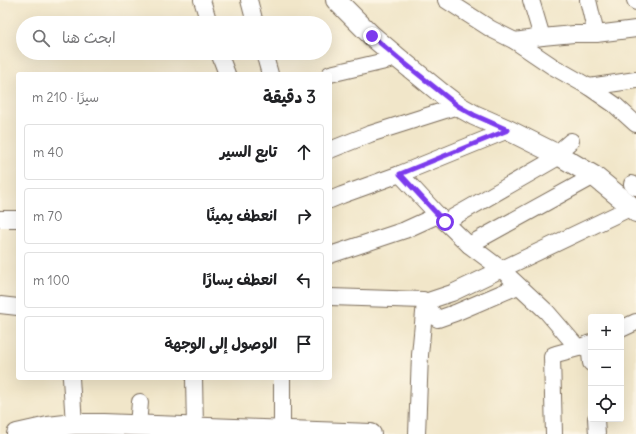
<!DOCTYPE html>
<html lang="ar">
<head>
<meta charset="utf-8">
<style>
	body { margin:0; font-family:Delius,"Playpen Sans Arabic",sans-serif; background:#f2f2f2; color:#202124; direction:rtl }
	.controls { position:absolute; right:12px; bottom:12px; display:grid; overflow:hidden; border-radius:4px; box-shadow:0 4px 16px #0002 }
	.controls button { width:36px; height:36px; display:grid; place-items:center; padding:0; border:0; border-bottom:1px solid #e0e0e0; background:#fff; color:#202124; font:20px sans-serif }
	.stop { position:absolute; width:12px; height:12px; margin:-9px; border:3px solid #7c3aed; border-radius:50%; background:#fff }
	.stop.end { background:#7c3aed; border-color:#fff; box-shadow:0 1px 4px #0008 }
	.list { margin:0; padding:0; list-style:none }
	h2 { display:flex; justify-content:space-between; align-items:center; height:52px; margin:0; padding:0 16px; font-size:17px }
	h2 small { font-size:13px; font-weight:400; color:#757577 }
	.list li { display:grid; grid-template-columns:26px 1fr auto; gap:12px; align-items:center; box-sizing:border-box; height:56px; margin:0 8px 8px; padding:0 8px; border:1px solid #e0e0e0; border-radius:4px }
	.list b { display:block; font-size:15px; white-space:nowrap }
	.list em { font-size:13px; font-style:normal; color:#757577 }
	.icon { flex:none; width:22px; height:22px; fill:none; stroke:currentColor; stroke-width:2; stroke-linecap:round; stroke-linejoin:round }
	.map { position:relative; flex:none; width:636px; height:434px; overflow:hidden; direction:ltr }
	.search { position:absolute; background:#fff; box-shadow:0 4px 16px #0002; left:16px; top:16px; width:316px; height:44px; display:flex; align-items:center; gap:10px; box-sizing:border-box; padding:0 14px; border-radius:22px; color:#757577; font-size:15px }
	.panel { position:absolute; background:#fff; box-shadow:0 4px 16px #0002; left:16px; top:72px; width:316px; height:308px; border-radius:4px; direction:rtl }
	.map>svg:first-child { display:block }
</style>
</head>
<body>
<div class="map">
<svg width="636" height="434" viewBox="0 0 636 434">
	<rect width="100%" height="100%" fill="#fcf5e5"/>
	<filter id="ink" filterUnits="userSpaceOnUse"><feTurbulence type="fractalNoise" baseFrequency=".025" numOctaves="2"/><feDisplacementMap in="SourceGraphic" scale="8" xChannelSelector="R" yChannelSelector="G"/><feConvolveMatrix kernelMatrix="1 2 1 2 8 2 1 2 1" color-interpolation-filters="sRGB"/></filter>
	<filter id="wash" filterUnits="userSpaceOnUse"><feTurbulence type="fractalNoise" baseFrequency=".012" numOctaves="4" result="noise"/><feDisplacementMap in="SourceGraphic" scale="16" xChannelSelector="R" yChannelSelector="G"/><feGaussianBlur stdDeviation="0.9" result="paint"/><feColorMatrix in="noise" values="0 0 0 0 0 0 0 0 0 0 0 0 0 0 0 0 0 1.4 0 .05"/><feComposite in="paint" operator="in"/></filter>
	<g filter="url(#wash)">
		<rect width="100%" height="100%" fill="#f1e6c9"/>
	</g>
	<g filter="url(#ink)">
		<g fill="none" stroke-linecap="round" stroke-linejoin="round">
			<defs>
				<g id="minor">
					<polyline points="202,0 209,23"/>
					<polyline points="249,0 255,23"/>
					<polyline points="446,0 491,29 515,41 552,66 589,87 615,105 636,124"/>
					<polyline points="531,0 542,37"/>
					<polyline points="588,0 596,34"/>
					<polyline points="635,0 636,2"/>
					<polyline points="515,41 542,37 574,34 596,34 636,29"/>
					<polyline points="219,53 227,74"/>
					<polyline points="264,53 270,74"/>
					<polyline points="330,74 398,58"/>
					<polyline points="589,87 636,80"/>
					<polyline points="330,150 370,134 458,106"/>
					<polyline points="556,154 571,141"/>
					<polyline points="400,174 438,215 469,245 501,269 547,312 578,348"/>
					<polyline points="632,184 636,187"/>
					<polyline points="330,200 342,195 400,174 508,130"/>
					<polyline points="0,219 18,219"/>
					<polyline points="445,222 560,156"/>
					<polyline points="469,245 594,176"/>
					<polyline points="330,255 405,230 438,215"/>
					<polyline points="330,297 423,300 436,318 438,319 455,313 518,286"/>
					<polyline points="0,305 18,307"/>
					<polyline points="621,329 636,322"/>
					<polyline points="589,344 591,363"/>
					<polyline points="71,378 74,424"/>
					<polyline points="194,378 195,428"/>
					<polyline points="596,419 597,434"/>
					<polyline points="138,425 140,402"/>
					<polyline points="282,430 282,378"/>
					<polyline points="417,434 420,355 425,302 452,293 632,207"/>
					<polyline points="554,434 552,357 553,355 556,354 578,348 591,343"/>
				</g>
				<g id="major">
					<polyline points="336,0 372,36 398,58 441,93 458,106 474,115 508,130 560,156 594,176 632,207 636,212"/>
					<polyline points="17,434 48,427 74,424 103,424 371,434"/>
				</g>
			</defs>
			<use href="#minor" stroke="#7b6c5a" stroke-width="18"/>
			<use href="#major" stroke="#7b6c5a" stroke-width="22"/>
			<use href="#minor" stroke="#fff" stroke-width="16"/>
			<use href="#major" stroke="#fff" stroke-width="20"/>
		</g>
	</g>
	<g fill="none" stroke-linecap="round" stroke-linejoin="round" filter="url(#ink)">
		<polyline stroke="#7c3aed" stroke-width="5" points="372,36 398,58 458,106 474,115 508,130 400,174 438,215 445,222"/>
	</g>
</svg>
<div class="controls">
<button>+</button>
<button>−</button>
<button><svg class="icon" aria-label="locate" viewBox="0 0 24 24"><circle cx="12" cy="12" r="6"/><path d="M12 2v4M12 18v4M2 12h4M18 12h4"/></svg></button>
</div>
<div class="stop" style="left:445px;top:222px"></div>
<div class="stop end" style="left:372px;top:36px"></div>
<div class="search"><svg class="icon" aria-label="search" viewBox="0 0 24 24"><circle cx="10" cy="10" r="6"/><path d="M15 15l6 6"/></svg>ابحث هنا</div>
<section class="panel">
<h2>3 دقيقة<small>سيرًا · 210 m</small></h2>
<ul class="list">
<li><svg class="icon" aria-label="ahead" viewBox="0 0 24 24"><path d="M12 20V5M6 11l6-6 6 6"/></svg><div><b>تابع السير</b></div><em>40 m</em></li>
<li><svg class="icon" aria-label="right" viewBox="0 0 24 24"><path d="M7 20v-9h11M14 6l5 5-5 5"/></svg><div><b>انعطف يمينًا</b></div><em>70 m</em></li>
<li><svg class="icon" aria-label="left" viewBox="0 0 24 24"><path d="M17 20v-9H6M10 6l-5 5 5 5"/></svg><div><b>انعطف يسارًا</b></div><em>100 m</em></li>
<li><svg class="icon" aria-label="arrive" viewBox="0 0 24 24"><path d="M6 21V4h12l-3 4 3 4H6"/></svg><div><b>الوصول إلى الوجهة</b></div></li>
</ul>
</section>
</div>
</body>
</html>
